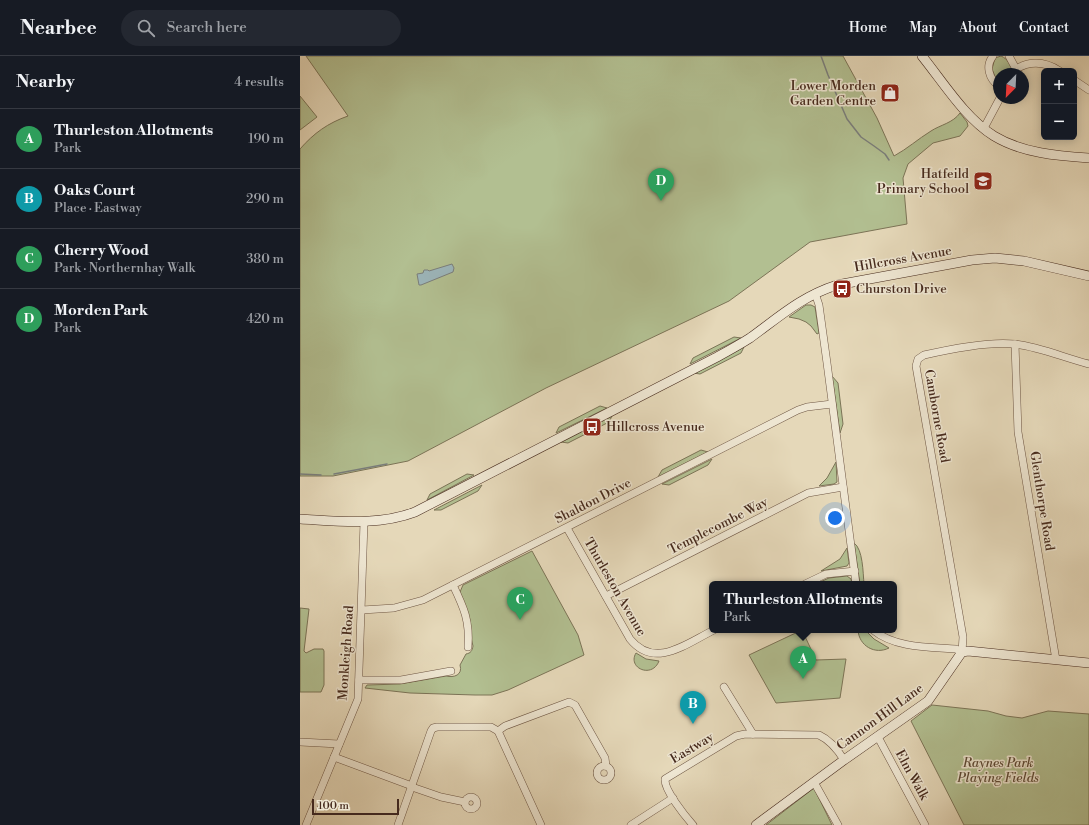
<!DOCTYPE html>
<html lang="en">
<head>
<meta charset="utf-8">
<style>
	body { margin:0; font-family:"Libre Bodoni",serif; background:#242831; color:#f1f3f6 }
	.controls { position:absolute; right:12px; top:12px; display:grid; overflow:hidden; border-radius:6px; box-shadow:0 2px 10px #0003 }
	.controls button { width:36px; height:36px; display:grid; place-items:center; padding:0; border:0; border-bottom:1px solid #363941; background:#171b24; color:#f1f3f6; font:20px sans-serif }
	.compass { position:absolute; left:693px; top:12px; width:36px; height:36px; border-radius:50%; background:#171b24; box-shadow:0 2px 10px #0003; rotate:204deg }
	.scale { position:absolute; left:12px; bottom:10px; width:87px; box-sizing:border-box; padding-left:4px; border:2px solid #462a1d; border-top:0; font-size:11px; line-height:14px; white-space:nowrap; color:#462a1d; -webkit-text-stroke:3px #eee6d2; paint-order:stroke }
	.you { position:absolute; left:535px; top:462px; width:14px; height:14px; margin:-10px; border:3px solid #fff; border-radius:50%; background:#1a73e8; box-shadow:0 0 0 6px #1a73e833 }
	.badge { display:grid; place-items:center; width:26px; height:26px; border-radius:50%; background:#c59692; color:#fff; font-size:13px; font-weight:700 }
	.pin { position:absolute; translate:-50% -33px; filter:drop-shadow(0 1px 2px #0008) }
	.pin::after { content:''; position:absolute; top:21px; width:14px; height:12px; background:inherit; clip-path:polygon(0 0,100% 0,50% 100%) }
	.popup { position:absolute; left:409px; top:525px; width:188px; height:52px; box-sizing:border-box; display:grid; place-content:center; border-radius:6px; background:#171b24; filter:drop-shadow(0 1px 3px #0005); font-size:13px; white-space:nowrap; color:#9ea1a6 }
	.popup b { font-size:15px; color:#f1f3f6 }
	.popup::after { content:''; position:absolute; left:50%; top:100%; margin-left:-8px; border:8px solid transparent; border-top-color:#171b24 }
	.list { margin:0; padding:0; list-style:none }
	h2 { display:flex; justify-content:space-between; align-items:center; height:52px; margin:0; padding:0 16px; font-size:17px }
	h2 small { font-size:13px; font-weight:400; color:#9ea1a6 }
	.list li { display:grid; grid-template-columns:26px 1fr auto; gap:12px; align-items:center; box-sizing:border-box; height:60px; padding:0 16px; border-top:1px solid #363941 }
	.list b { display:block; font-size:15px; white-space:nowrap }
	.list p { margin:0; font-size:13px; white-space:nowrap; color:#9ea1a6 }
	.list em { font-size:13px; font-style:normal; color:#9ea1a6 }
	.icon { flex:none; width:22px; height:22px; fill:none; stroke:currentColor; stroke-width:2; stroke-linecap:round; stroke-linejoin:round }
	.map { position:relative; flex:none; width:789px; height:769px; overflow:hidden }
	header { display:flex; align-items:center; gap:24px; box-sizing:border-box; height:56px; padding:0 20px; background:#171b24; border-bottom:1px solid #363941 }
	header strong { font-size:19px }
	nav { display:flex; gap:22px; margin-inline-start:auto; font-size:14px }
	.search { width:280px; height:36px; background:#242831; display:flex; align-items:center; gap:10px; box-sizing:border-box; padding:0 14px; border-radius:22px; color:#9ea1a6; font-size:15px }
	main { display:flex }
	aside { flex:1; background:#171b24 }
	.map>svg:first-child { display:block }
</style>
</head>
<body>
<header>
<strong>Nearbee</strong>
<div class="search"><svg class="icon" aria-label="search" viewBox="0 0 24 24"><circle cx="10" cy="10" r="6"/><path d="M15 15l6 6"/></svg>Search here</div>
<nav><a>Home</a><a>Map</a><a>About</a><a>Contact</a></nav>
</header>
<main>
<aside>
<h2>Nearby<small>4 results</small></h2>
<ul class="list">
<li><span class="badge" style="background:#2e9e5b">A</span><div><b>Thurleston Allotments</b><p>Park</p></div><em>190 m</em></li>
<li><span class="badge" style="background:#0f9aa8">B</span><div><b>Oaks Court</b><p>Place · Eastway</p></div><em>290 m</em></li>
<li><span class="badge" style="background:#2e9e5b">C</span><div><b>Cherry Wood</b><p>Park · Northernhay Walk</p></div><em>380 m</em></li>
<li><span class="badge" style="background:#2e9e5b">D</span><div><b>Morden Park</b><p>Park</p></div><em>420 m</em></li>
</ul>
</aside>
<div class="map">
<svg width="789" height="769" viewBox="0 0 789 769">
	<rect width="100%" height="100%" fill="#e5d8b9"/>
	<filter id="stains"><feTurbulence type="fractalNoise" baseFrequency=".005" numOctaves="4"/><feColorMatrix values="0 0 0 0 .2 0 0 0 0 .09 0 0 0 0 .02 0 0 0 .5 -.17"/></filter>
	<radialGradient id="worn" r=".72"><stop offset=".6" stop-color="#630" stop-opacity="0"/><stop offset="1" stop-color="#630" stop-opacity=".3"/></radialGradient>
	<g fill="#b2bf91" stroke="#7c7457">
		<path d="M 6,0 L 543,0 L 577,62 L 594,100 C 607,93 618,83 631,75 C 640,69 653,67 660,57 L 667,66 L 668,70 L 660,80 L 633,87 L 608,108 L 603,122 L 607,168 L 510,186 L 429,245 L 246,332 L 108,405 L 33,420 L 0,420 L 0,93 C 14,77 28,67 48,60 Z"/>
		<path d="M 701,0 C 708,3 712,10 713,17 L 699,18 L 699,26 L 696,23 L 692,13 L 695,2 Z"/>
		<polygon points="0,40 17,61 0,74"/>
		<polygon points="506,249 511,249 515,251 519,277 517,278 511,270 506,266 499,263 489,261"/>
		<polygon points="434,281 441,282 390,308 393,302"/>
		<polygon points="444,291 441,297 400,318 393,317"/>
		<polygon points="532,320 538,327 543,368 540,377"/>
		<polygon points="300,350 307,352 256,377 259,371"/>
		<polygon points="312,360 309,366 268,387 261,386"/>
		<polygon points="401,394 408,396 358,421 362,414"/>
		<polygon points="412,403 408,409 369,429 362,428"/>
		<polygon points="536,406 537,426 534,428 519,430 527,422"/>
		<polygon points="167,418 174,419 127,444 130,438"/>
		<polygon points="182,429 178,435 141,454 134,454"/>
		<path d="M 554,487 C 563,493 563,517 564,528 L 560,528 Z"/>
		<polygon points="547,492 549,507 547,510 521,515 540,503"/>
		<path d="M 232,495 L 278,579 L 284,599 L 208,634 L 192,639 L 175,639 L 110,637 L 65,632 L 67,629 L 100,628 L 146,620 C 154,622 163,619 160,609 L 166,598 C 171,597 172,595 173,590 L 160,536 L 163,529 Z"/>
		<polygon points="547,520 551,523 552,528 520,526 529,522"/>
		<polygon points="0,552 9,553 4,595 6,597 14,593 23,593 24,595 24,629 21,636 0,636"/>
		<polygon points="502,574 516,604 546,603 540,642 476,647 449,599"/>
		<path d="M 558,574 L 565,574 L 574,583 L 589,592 C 575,599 559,590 558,574 Z"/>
		<path d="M 336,597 L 346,603 L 359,605 C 352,623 327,612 336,597 Z"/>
		<polygon points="632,649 688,655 706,660 722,662 748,655 789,658 789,769 664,769 611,665"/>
		<polygon points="514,732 532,769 466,769"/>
	</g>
	<polygon fill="#9cb6bb" stroke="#7a7e7c" points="152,208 154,212 153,216 121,229 119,229 117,218 123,217 124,214 128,214 129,215"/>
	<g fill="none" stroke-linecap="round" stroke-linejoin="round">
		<g stroke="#7a7e7c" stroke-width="1.5">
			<polyline points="521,0 528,19 547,63 561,81 574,90 585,98 589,104"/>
			<polyline points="0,418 21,419"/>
			<polyline points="34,418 87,408"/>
		</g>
		<defs>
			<g id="street">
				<path d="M 693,0 C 685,10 689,23 699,30"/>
				<polyline points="709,0 716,13 716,18"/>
				<path d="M 716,13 C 731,4 746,6 760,15"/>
				<polyline points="774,24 789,34"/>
				<polyline points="684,72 700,42"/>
				<polyline points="515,237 519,249 527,307 556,528"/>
				<polyline points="715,288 718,376 756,604"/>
				<path d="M 267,472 L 330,583 C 355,614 387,587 414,574"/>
				<polyline points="505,528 526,518 555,515"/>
				<path d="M 153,529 C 164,552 170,565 168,591"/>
				<polyline points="306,540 508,437 543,431"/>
				<polyline points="62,554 94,552 123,544 498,354 507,351 532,348"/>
				<path d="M 573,574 C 595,592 628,591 656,593 L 662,596 L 663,581 L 616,310 L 618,303 L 624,299 C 650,293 688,285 715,288 C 740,291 765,302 789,308"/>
				<polyline points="59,624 101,624 151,615"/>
				<polyline points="424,631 453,678"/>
				<polyline points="198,675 205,670 269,646 275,649 305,702 306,710"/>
				<polyline points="578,681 625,769"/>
				<polyline points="0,686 39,688"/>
				<polyline points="34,701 112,730"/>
				<circle cx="304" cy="717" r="7"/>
				<polyline points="514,726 538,769"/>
				<polyline points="112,731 141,741 165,746"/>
				<circle cx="171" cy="747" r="6"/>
				<polyline points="6,769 58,643 64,466"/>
				<polyline points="98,769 131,675 133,672 137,671 191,671 198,675 241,769"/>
				<polyline points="331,769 373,742"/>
				<path d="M 393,769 C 385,760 364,734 365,723 L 436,680 L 445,678 L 519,679 C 530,684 538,694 544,704"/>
			</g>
			<g id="secondary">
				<path d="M 622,0 C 643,26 665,62 694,80 C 722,97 758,100 789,102"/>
				<path d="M 0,463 C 39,465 78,470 115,456 L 417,301 C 428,295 439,289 450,282 C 479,261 502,240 537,229 L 672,204 L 695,202 L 724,205 L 789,220"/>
				<polyline points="456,769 544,704 628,645 662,596 668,595 789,607"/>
			</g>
		</defs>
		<use href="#street" stroke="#6e5644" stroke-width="8"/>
		<use href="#secondary" stroke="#462a1d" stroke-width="10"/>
		<use href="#street" stroke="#eee6d2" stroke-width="7"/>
		<use href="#secondary" stroke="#eee6d2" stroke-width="9"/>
	</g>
	<defs>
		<symbol id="shop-square" viewBox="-11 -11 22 22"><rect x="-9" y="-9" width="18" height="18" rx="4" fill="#8f2418" stroke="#eee6d2"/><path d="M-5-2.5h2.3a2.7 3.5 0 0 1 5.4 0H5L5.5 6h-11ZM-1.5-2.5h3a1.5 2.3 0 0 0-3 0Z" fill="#fff"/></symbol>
		<symbol id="school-square" viewBox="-11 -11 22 22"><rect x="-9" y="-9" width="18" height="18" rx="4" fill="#8f2418" stroke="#eee6d2"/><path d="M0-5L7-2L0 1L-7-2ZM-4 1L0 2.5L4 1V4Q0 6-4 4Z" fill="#fff"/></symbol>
		<symbol id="bus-square" viewBox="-11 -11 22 22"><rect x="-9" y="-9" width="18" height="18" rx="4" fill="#8f2418" stroke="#eee6d2"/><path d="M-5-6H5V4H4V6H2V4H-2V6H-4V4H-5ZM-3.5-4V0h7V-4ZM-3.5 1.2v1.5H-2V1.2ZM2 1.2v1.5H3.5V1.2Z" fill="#fff"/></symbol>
	</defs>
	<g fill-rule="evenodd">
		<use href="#shop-square" x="579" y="26" width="22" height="22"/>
		<use href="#school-square" x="672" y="114" width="22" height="22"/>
		<use href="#bus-square" x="531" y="222" width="22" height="22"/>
		<use href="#bus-square" x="281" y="360" width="22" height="22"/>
	</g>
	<g text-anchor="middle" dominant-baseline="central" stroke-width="3" stroke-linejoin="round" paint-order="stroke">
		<g font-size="13" fill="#462a1d" stroke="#eee6d2" text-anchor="end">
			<text x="576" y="30">Lower Morden<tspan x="576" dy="15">Garden Centre</tspan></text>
			<text x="669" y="118">Hatfeild<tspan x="669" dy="15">Primary School</tspan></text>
			<text x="556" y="233" text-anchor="start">Churston Drive</text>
			<text x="306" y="371" text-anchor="start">Hillcross Avenue</text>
		</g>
		<g font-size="13" fill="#462a1d" stroke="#eee6d2">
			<text transform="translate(603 203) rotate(-10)">Hillcross Avenue</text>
			<text transform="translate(637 360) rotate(80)">Camborne Road</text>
			<text transform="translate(293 445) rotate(-27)">Shaldon Drive</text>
			<text transform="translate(742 445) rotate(81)">Glenthorpe Road</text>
			<text transform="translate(418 470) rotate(-27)">Templecombe Way</text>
			<text transform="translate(315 531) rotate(60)">Thurleston Avenue</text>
			<text transform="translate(46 597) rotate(-86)">Monkleigh Road</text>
			<text transform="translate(580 661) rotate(-36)">Cannon Hill Lane</text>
			<text transform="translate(392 692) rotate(-31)">Eastway</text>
			<text transform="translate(612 719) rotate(61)">Elm Walk</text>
		</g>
		<g font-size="13" font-style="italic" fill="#5c4834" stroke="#eee6d2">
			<text x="698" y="707">Raynes Park<tspan x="698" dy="15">Playing Fields</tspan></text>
		</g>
	</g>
	<rect width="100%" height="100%" filter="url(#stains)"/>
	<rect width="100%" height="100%" fill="url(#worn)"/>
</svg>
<div class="controls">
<button>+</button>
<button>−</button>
</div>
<svg class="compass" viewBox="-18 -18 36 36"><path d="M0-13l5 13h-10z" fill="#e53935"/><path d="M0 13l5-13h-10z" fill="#9ea1a6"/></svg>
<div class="scale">100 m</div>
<div class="you"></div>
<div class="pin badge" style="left:503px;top:623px;background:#2e9e5b">A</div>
<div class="popup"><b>Thurleston Allotments</b>Park</div>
<div class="pin badge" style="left:393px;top:668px;background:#0f9aa8">B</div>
<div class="pin badge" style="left:220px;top:564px;background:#2e9e5b">C</div>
<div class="pin badge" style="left:361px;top:145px;background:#2e9e5b">D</div>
</div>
</main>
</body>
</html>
